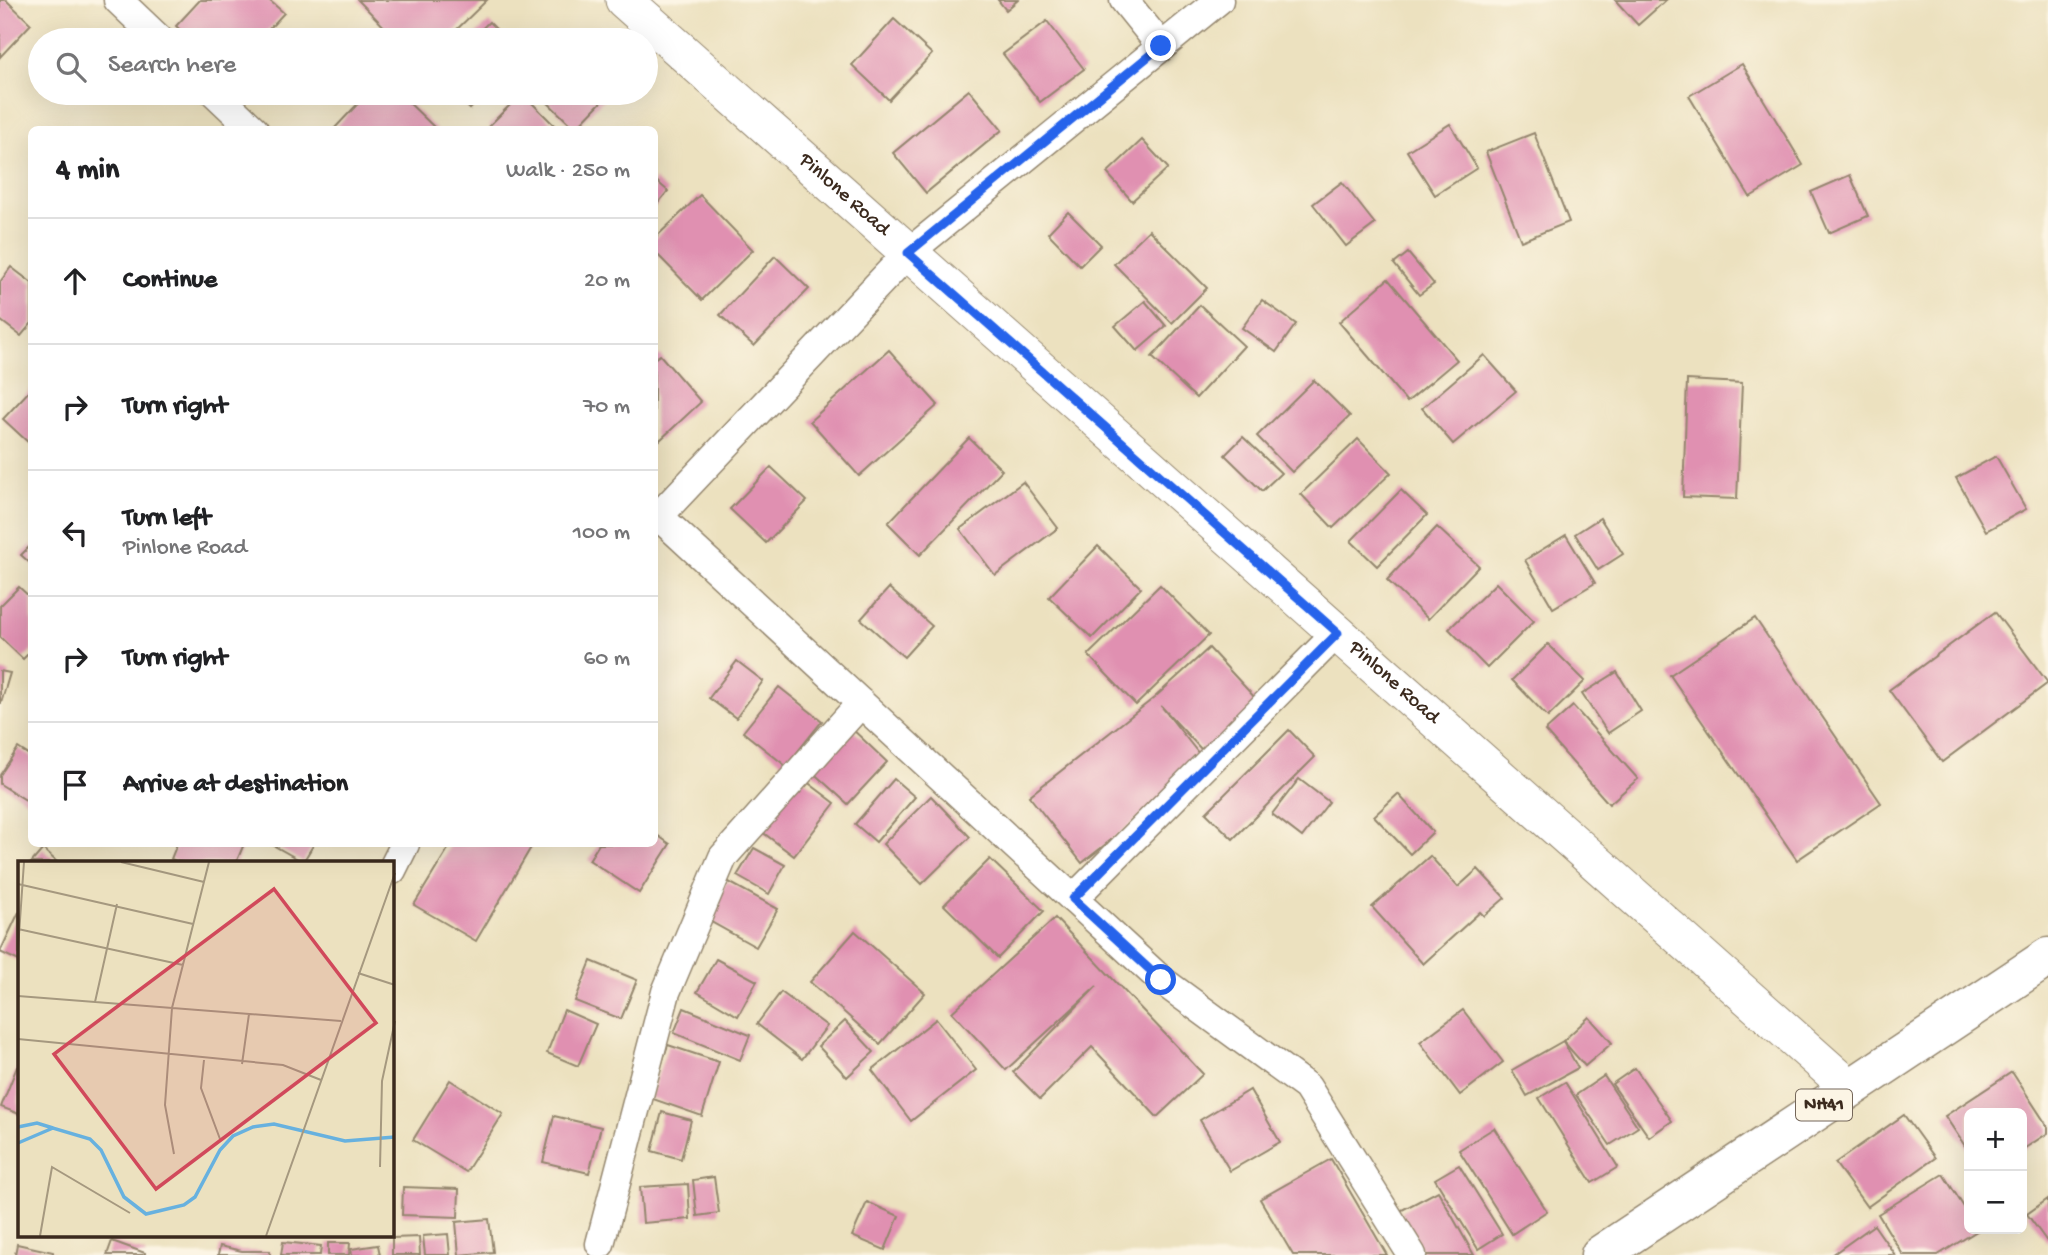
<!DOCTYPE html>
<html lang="en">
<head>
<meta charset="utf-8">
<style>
	body { margin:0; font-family:"Gochi Hand",sans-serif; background:#f2f2f2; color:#202124 }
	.controls { position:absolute; right:21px; bottom:21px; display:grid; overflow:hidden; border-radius:10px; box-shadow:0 7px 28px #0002 }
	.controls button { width:63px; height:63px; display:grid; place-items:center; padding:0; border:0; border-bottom:2px solid #e0e0e0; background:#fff; color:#202124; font:35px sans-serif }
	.stop { position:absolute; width:21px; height:21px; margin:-16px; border:5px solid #2563eb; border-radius:50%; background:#fff }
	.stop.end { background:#2563eb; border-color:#fff; box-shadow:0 2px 7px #0008 }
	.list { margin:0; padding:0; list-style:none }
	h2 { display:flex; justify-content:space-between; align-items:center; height:91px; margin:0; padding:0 28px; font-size:30px }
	h2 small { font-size:23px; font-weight:400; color:#757577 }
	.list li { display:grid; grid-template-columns:46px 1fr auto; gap:21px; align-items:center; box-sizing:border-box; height:126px; padding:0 28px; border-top:2px solid #e0e0e0 }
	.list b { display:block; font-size:26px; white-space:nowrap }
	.list p { margin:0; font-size:23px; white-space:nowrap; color:#757577 }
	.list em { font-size:23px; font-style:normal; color:#757577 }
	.icon { flex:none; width:38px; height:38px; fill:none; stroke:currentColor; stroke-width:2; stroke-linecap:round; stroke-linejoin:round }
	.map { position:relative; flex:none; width:2048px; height:1255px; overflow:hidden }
	.search { position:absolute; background:#fff; box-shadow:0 7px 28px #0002; left:28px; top:28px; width:630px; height:77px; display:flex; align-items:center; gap:18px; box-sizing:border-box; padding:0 24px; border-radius:38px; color:#757577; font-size:26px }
	.panel { position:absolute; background:#fff; box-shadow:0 7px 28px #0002; left:28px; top:126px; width:630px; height:721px; border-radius:10px }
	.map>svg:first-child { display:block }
</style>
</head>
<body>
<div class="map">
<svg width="2048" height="1255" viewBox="0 0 2048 1255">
	<rect width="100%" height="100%" fill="#fcf5e5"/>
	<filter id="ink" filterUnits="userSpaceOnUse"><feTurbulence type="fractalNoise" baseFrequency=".0143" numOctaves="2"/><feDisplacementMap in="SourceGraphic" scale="14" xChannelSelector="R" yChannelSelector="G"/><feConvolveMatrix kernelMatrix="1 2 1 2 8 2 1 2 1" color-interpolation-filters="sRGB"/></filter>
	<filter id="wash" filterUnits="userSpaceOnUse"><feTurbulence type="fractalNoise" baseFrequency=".00686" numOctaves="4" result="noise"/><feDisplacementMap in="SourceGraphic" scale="28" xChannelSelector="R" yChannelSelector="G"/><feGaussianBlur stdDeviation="1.57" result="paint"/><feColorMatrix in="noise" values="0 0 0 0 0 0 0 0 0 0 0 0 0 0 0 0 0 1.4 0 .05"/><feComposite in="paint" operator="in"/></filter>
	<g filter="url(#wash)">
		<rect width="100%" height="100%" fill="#ece1bf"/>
		<g id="blocks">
			<g fill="#e090b1">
				<polygon points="0,0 6,0 31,24 0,57"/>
				<polygon points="200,0 269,0 284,13 259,40 191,40 176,26"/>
				<polygon points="358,0 487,0 446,40 397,40"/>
				<polygon points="998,0 1018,0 1006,10"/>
				<polygon points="1615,0 1666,0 1638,25"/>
				<polygon points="894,19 932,54 889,100 852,65"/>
				<polygon points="1047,21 1084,69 1040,102 1003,54"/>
				<polygon points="489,22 507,40 470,40"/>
				<polygon points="1742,64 1803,165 1750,197 1689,96"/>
				<polygon points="969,90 1002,130 926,193 893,153"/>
				<polygon points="368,93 399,93 437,130 333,130"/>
				<polygon points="453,93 486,93 470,109"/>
				<polygon points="522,93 559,130 493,130 489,126"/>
				<polygon points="538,93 597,93 604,99 575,129"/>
				<polygon points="1450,124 1477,168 1435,195 1407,151"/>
				<polygon points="1534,133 1569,222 1521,241 1486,152"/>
				<polygon points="1142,140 1168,168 1132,201 1107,173"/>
				<polygon points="1850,175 1868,216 1829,233 1811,192"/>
				<polygon points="654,179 668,191 654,208"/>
				<polygon points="1342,182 1375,224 1346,246 1313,204"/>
				<polygon points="700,195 753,250 702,300 654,251 654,239"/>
				<polygon points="1068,212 1101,245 1080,266 1048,233"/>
				<polygon points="1149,230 1207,288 1172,323 1114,264"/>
				<polygon points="1408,253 1434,284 1419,295 1394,264"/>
				<polygon points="775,256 809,289 754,346 720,315"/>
				<polygon points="11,267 32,283 32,323 21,336 0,320 0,282"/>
				<polygon points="1388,279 1457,360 1407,402 1339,322"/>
				<polygon points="1262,300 1296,324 1276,352 1242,328"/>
				<polygon points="1145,301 1166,326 1137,351 1115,326"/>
				<polygon points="1200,305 1244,346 1196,398 1152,357"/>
				<polygon points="889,350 938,405 859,476 810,421"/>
				<polygon points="660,355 701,402 660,440 654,434 654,359"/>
				<polygon points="1484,355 1516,391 1453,444 1422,408"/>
				<polygon points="1314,380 1350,416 1292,472 1257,436"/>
				<polygon points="1687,380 1742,383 1737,499 1683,497"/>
				<polygon points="32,388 32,440 29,443 3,419"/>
				<polygon points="1243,437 1281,473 1262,491 1225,455"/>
				<polygon points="969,438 1002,470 920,555 888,523"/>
				<polygon points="1358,439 1391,473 1333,528 1301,494"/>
				<polygon points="1996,456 2026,509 1986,531 1956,478"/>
				<polygon points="771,467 807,501 766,543 730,509"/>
				<polygon points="1023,482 1058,528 995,575 960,529"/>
				<polygon points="1401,490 1427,515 1377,566 1351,541"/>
				<polygon points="1600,518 1623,554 1598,570 1575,534"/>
				<polygon points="1437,527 1479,566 1428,619 1387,580"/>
				<polygon points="1566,535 1595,583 1553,608 1525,560"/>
				<polygon points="32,544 32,565 21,555"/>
				<polygon points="1098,546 1141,588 1092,638 1049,597"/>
				<polygon points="1496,583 1534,621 1487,668 1449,629"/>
				<polygon points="1160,585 1209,635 1136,705 1088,655"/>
				<polygon points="19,587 32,599 32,650 23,659 0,637 0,606"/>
				<polygon points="889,588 932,626 904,657 861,619"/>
				<polygon points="1995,612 2048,683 1942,762 1889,690"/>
				<polygon points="1755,618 1881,803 1797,860 1670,675"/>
				<polygon points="1548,644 1585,681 1548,717 1512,680"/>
				<polygon points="1209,648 1269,713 1215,764 1161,706 1207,764 1082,863 1029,796 1154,698"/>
				<polygon points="737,661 763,681 736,718 709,698"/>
				<polygon points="0,671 10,673 1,703 0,703"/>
				<polygon points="1617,672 1641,711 1608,733 1582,694"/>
				<polygon points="779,687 822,721 786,766 743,732"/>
				<polygon points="1573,706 1638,779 1609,804 1545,731"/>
				<polygon points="849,726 887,762 848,804 809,769"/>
				<polygon points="1289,730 1315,757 1233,839 1206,813"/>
				<polygon points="18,748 32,757 32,804 0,784 0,775"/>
				<polygon points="798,775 835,803 794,856 757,828"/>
				<polygon points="894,779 915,797 876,842 855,824"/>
				<polygon points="1299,779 1329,802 1302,837 1272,814"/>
				<polygon points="1398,794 1433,832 1410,854 1374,816"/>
				<polygon points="931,796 970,837 922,884 883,844"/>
				<polygon points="654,833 670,844 639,893 589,860 599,844 654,844"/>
				<polygon points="177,844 244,844 236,863 182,863 171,859"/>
				<polygon points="271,844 314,844 303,862"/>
				<polygon points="451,844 533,844 476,941 414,905"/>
				<polygon points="754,848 785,865 769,894 737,876"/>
				<polygon points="43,849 58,863 31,863"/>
				<polygon points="1430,856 1458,887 1478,869 1505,898 1484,916 1480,912 1423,964 1372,907"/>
				<polygon points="990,859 1044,911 998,958 944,905"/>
				<polygon points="727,881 778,909 756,947 706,919"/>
				<polygon points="19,912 19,961 0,952"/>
				<polygon points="1055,918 1203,1074 1157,1117 1092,1047 1040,1099 1013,1072 1097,986 1006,1070 952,1012"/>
				<polygon points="855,931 925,993 880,1044 810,982"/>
				<polygon points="716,959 757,981 738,1016 697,992"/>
				<polygon points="591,961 637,980 621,1019 575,1001"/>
				<polygon points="781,992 827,1026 802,1059 757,1024"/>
				<polygon points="684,1008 750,1035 740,1060 674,1033"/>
				<polygon points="564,1010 596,1024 578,1066 547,1053"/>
				<polygon points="1463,1010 1503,1062 1460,1095 1420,1042"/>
				<polygon points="1589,1017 1612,1043 1585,1066 1563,1041"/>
				<polygon points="936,1019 976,1070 911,1121 872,1070"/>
				<polygon points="845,1021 874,1052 847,1077 818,1046"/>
				<polygon points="1563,1041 1578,1068 1527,1096 1512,1070"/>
				<polygon points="668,1045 719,1062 702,1116 650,1098"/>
				<polygon points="17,1067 19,1068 19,1114 1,1107"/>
				<polygon points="1635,1068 1672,1121 1649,1137 1612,1084"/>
				<polygon points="2012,1072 2048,1127 2048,1133 2022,1150 2022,1113 1969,1113 1969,1152 1945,1116"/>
				<polygon points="1604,1076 1638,1127 1610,1145 1576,1095"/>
				<polygon points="450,1080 503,1114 466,1172 413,1140"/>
				<polygon points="1565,1082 1618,1167 1592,1183 1539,1098"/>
				<polygon points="1250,1090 1280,1142 1230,1171 1200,1120"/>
				<polygon points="662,1112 691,1120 681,1159 652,1151"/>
				<polygon points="1904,1115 1935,1158 1867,1207 1835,1163"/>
				<polygon points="554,1116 601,1127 589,1173 543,1162"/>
				<polygon points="1494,1128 1547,1211 1512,1234 1459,1150"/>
				<polygon points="1331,1159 1387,1255 1293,1255 1260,1199"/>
				<polygon points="1459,1165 1502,1234 1478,1249 1435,1179"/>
				<polygon points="1943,1174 1969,1215 1969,1229 1980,1229 1938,1255 1903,1255 1878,1214"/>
				<polygon points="714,1177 719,1213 697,1216 693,1180"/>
				<polygon points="688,1184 690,1219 643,1223 640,1187"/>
				<polygon points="403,1187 459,1189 458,1217 402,1215"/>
				<polygon points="1438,1191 1474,1255 1425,1255 1400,1211"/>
				<polygon points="2048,1199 2048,1243 2027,1214"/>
				<polygon points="867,1202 899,1216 885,1250 852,1236"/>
				<polygon points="489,1219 493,1252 459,1255 456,1222"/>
				<polygon points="1874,1225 1895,1255 1832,1255"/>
				<polygon points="448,1234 450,1255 425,1255 423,1236"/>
				<polygon points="419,1237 420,1255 392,1255 392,1238"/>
				<polygon points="112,1241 145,1253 145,1255 107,1255"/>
				<polygon points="283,1242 321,1246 320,1255 281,1255"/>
				<polygon points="328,1243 350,1243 349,1255 328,1255"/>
				<polygon points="17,1244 53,1252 53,1255 15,1255"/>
				<polygon points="378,1245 380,1255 352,1255 351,1249"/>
				<polygon points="220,1246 242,1251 270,1251 270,1255 218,1255"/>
			</g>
		</g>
	</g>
	<g filter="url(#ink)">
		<use href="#blocks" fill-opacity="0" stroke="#94866e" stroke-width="2"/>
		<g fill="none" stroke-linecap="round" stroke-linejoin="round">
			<defs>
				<g id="minor">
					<polyline points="118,0 160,40"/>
					<polyline points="1124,0 1161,46"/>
					<polyline points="215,93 254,130"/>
					<polyline points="654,512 1161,980 1307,1087 1412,1255"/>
					<polyline points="654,521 908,253 1219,0"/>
					<polyline points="392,870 405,844"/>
					<polyline points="1073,899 1337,633"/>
					<polyline points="600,1244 666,992 723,857 861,703"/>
				</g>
				<g id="tertiary">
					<path id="s1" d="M 624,0 L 1850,1088"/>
				</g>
				<polyline id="trunk" points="1600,1255 2048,957"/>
			</defs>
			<use href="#minor" stroke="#94866e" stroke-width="31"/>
			<use href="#tertiary" stroke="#94866e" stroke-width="39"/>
			<use href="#trunk" stroke="#94866e" stroke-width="41"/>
			<use href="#minor" stroke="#fff" stroke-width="28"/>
			<use href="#tertiary" stroke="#fff" stroke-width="37"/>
			<use href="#trunk" stroke="#fff" stroke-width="38"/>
		</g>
	</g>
	<g fill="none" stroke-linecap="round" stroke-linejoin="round" filter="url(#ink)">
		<polyline stroke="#2563eb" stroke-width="9" points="1161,980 1073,899 1338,633 908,253 1161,46"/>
	</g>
	<g text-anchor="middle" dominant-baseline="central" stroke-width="5" stroke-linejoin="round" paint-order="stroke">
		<rect fill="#fcf5e5" stroke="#75675a" stroke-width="2" x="1796" y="1089.5" width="56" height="31" rx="5"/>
		<g font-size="19" font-weight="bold" fill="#3b2a1e">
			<text x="1824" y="1105">NH41</text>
		</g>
		<g font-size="21" fill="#3b2a1e" stroke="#fcf5e5">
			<text stroke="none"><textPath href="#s1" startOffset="294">Pinlone Road</textPath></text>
			<text stroke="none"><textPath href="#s1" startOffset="1029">Pinlone Road</textPath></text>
		</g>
	</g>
	<g transform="translate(18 861)">
		<rect width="376" height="376" fill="#ece1bf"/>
		<path fill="none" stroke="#67b1df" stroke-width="3.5" d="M 0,266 L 19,262 L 35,267M 0,282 L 35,267 L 72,278 L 83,289 L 106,336 L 128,353 L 166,344 L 177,336 L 202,289 L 215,275 L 235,266 L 256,263 L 327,280 L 377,276"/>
		<path fill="none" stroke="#a5987f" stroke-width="2" d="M 103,1 L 186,21M 0,23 L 175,63M 0,68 L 165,104M 0,88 L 6,1M 340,112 L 377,124M 0,135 L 323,160M 77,141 L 99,43M 0,178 L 265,204 L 303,219M 186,199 L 183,227 L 202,278M 224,203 L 231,153M 156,293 L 147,244 L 154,147 L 191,1M 362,306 L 364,220 L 377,160M 22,375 L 34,306 L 112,352M 248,375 L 377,12"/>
		<path fill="#d1495b" fill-opacity="0.15" stroke="#d1495b" stroke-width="3.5" d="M 256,28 L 358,162 L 138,328 L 36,193 Z"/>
		<rect width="376" height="376" fill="none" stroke="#3b2a1e" stroke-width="3.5"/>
	</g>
</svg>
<div class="controls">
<button>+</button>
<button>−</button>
</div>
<div class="stop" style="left:1161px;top:980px"></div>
<div class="stop end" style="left:1161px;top:46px"></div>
<div class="search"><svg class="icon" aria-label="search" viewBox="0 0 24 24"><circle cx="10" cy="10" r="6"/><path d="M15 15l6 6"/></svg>Search here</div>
<section class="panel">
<h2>4 min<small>Walk · 250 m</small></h2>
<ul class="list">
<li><svg class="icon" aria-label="ahead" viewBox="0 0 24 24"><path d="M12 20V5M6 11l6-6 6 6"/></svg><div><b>Continue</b></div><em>20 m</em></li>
<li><svg class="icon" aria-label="right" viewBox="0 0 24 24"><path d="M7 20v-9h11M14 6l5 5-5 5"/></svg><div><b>Turn right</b></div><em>70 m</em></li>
<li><svg class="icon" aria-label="left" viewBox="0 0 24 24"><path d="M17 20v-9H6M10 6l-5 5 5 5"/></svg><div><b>Turn left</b><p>Pinlone Road</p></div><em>100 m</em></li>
<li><svg class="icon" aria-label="right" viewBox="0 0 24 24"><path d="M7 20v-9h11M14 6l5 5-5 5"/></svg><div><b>Turn right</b></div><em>60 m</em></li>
<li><svg class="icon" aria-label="arrive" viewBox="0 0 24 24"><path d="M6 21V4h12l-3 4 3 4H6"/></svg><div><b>Arrive at destination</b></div></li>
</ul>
</section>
</div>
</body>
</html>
